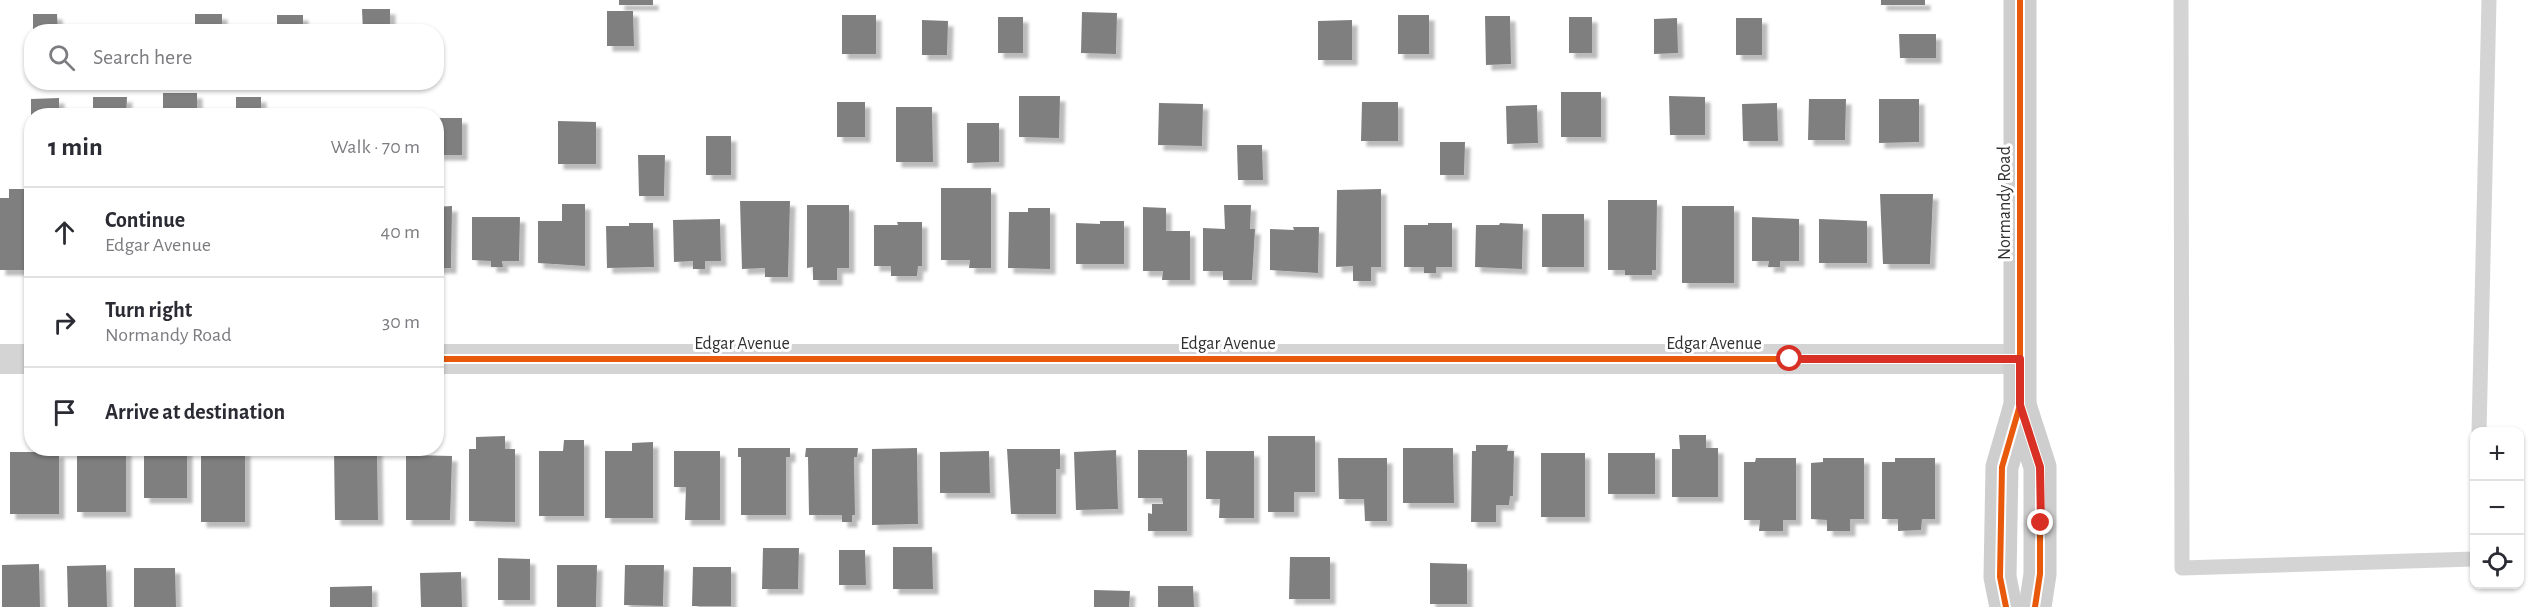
<!DOCTYPE html>
<html lang="en">
<head>
<meta charset="utf-8">
<style>
	body { margin:0; font-family:"Alegreya Sans",sans-serif; background:#f7f7f7; color:#2b2b33 }
	.controls { position:absolute; right:18px; bottom:18px; display:grid; overflow:hidden; border-radius:12px; box-shadow:0 2px 4px #0004 }
	.controls button { width:54px; height:54px; display:grid; place-items:center; padding:0; border:0; border-bottom:2px solid #e1e1e2; background:#fff; color:#2b2b33; font:30px sans-serif }
	.stop { position:absolute; width:18px; height:18px; margin:-14px; border:4px solid #d93025; border-radius:50%; background:#fff }
	.stop.end { background:#d93025; border-color:#fff; box-shadow:0 2px 6px #0008 }
	.list { margin:0; padding:0; list-style:none }
	h2 { display:flex; justify-content:space-between; align-items:center; height:78px; margin:0; padding:0 24px; font-size:26px }
	h2 small { font-size:20px; font-weight:400; color:#7c7c81 }
	.list li { display:grid; grid-template-columns:39px 1fr auto; gap:18px; align-items:center; box-sizing:border-box; height:90px; padding:0 24px; border-top:2px solid #e1e1e2 }
	.list b { display:block; font-size:22px; white-space:nowrap }
	.list p { margin:0; font-size:20px; white-space:nowrap; color:#7c7c81 }
	.list em { font-size:20px; font-style:normal; color:#7c7c81 }
	.icon { flex:none; width:33px; height:33px; fill:none; stroke:currentColor; stroke-width:2; stroke-linecap:round; stroke-linejoin:round }
	.map { position:relative; flex:none; width:2542px; height:607px; overflow:hidden }
	.search { position:absolute; background:#fff; box-shadow:0 2px 4px #0004; left:24px; top:24px; width:420px; height:66px; display:flex; align-items:center; gap:15px; box-sizing:border-box; padding:0 21px; border-radius:24px; color:#7c7c81; font-size:22px }
	.panel { position:absolute; background:#fff; box-shadow:0 2px 4px #0004; left:24px; top:108px; width:420px; height:348px; border-radius:24px }
	.map>svg:first-child { display:block }
</style>
</head>
<body>
<div class="map">
<svg width="2542" height="607" viewBox="0 0 2542 607">
	<defs>
		<filter id="shadow"><feDropShadow dx="5.5" dy="5.5" stdDeviation="1.5" flood-color="#0004"/></filter>
	</defs>
	<rect width="100%" height="100%" fill="#fff"/>
	<g fill="#7f7f7f" filter="url(#shadow)">
		<rect x="619" y="0" width="34" height="5"/>
		<rect x="1881" y="0" width="44" height="5"/>
		<polygon points="362,9 390,9 390,32 363,32"/>
		<polygon points="607,11 633,11 634,46 607,46"/>
		<polygon points="1082,12 1117,13 1116,54 1081,53"/>
		<polygon points="33,14 57,14 58,32 33,32"/>
		<rect x="195" y="14" width="27" height="18"/>
		<rect x="277" y="15" width="26" height="17"/>
		<rect x="842" y="15" width="34" height="39"/>
		<rect x="1398" y="15" width="31" height="39"/>
		<polygon points="1485,16 1510,16 1511,64 1486,65"/>
		<rect x="998" y="17" width="25" height="36"/>
		<rect x="1569" y="17" width="23" height="36"/>
		<polygon points="1677,18 1678,53 1654,54 1654,19"/>
		<rect x="1736" y="18" width="26" height="37"/>
		<polygon points="922,20 948,21 947,55 922,55"/>
		<polygon points="1352,20 1352,60 1318,60 1318,21"/>
		<polygon points="1899,34 1936,34 1936,58 1900,58"/>
		<rect x="1561" y="92" width="40" height="45"/>
		<rect x="163" y="93" width="34" height="23"/>
		<polygon points="1019,96 1060,96 1059,138 1019,137"/>
		<polygon points="1669,96 1705,97 1705,135 1670,135"/>
		<polygon points="93,97 127,97 126,116 93,116"/>
		<rect x="236" y="97" width="25" height="19"/>
		<polygon points="59,98 59,116 31,116 31,99"/>
		<polygon points="1809,99 1846,99 1845,140 1808,140"/>
		<polygon points="1879,99 1919,99 1919,142 1879,143"/>
		<rect x="837" y="102" width="28" height="35"/>
		<polygon points="1362,102 1398,102 1398,141 1361,141"/>
		<polygon points="1159,103 1203,104 1202,146 1158,145"/>
		<polygon points="1777,103 1778,141 1743,141 1742,104"/>
		<polygon points="1537,105 1538,143 1507,144 1506,106"/>
		<polygon points="896,107 932,107 933,162 896,162"/>
		<rect x="438" y="118" width="24" height="37"/>
		<polygon points="558,121 596,122 596,164 558,164"/>
		<polygon points="967,123 999,123 999,162 967,163"/>
		<rect x="706" y="136" width="25" height="39"/>
		<polygon points="1440,142 1465,142 1464,175 1440,175"/>
		<polygon points="1237,145 1262,145 1263,180 1238,180"/>
		<polygon points="638,155 665,155 664,196 639,196"/>
		<polygon points="941,188 991,188 991,268 969,268 970,260 941,260"/>
		<polygon points="9,189 32,189 32,270 0,270 0,198 9,198"/>
		<polygon points="1381,189 1381,267 1371,267 1371,281 1353,281 1353,266 1336,267 1337,190"/>
		<polygon points="1880,194 1933,194 1930,264 1883,264"/>
		<polygon points="1608,200 1657,200 1656,270 1652,270 1652,275 1625,275 1625,270 1608,270"/>
		<polygon points="740,201 790,201 788,277 765,277 765,268 742,269"/>
		<polygon points="562,204 585,204 585,266 538,263 538,221 562,221"/>
		<polygon points="807,205 849,205 849,268 837,268 837,280 813,280 813,267 807,268"/>
		<polygon points="1224,205 1251,205 1250,229 1255,229 1252,280 1223,280 1223,271 1203,271 1203,228 1225,229"/>
		<polygon points="452,206 451,268 436,268 436,207"/>
		<rect x="1682" y="206" width="52" height="77"/>
		<polygon points="1143,207 1166,208 1166,231 1190,231 1190,280 1162,280 1163,271 1143,271"/>
		<polygon points="1028,208 1050,208 1050,269 1008,268 1009,212 1028,212"/>
		<rect x="1542" y="214" width="42" height="53"/>
		<polygon points="472,217 520,217 519,261 502,261 503,267 491,267 491,261 472,260"/>
		<polygon points="1752,217 1799,219 1799,261 1780,261 1780,267 1768,267 1769,261 1752,261"/>
		<polygon points="720,219 721,261 705,261 705,269 693,269 693,261 674,262 673,220"/>
		<polygon points="1819,219 1867,221 1867,263 1819,263"/>
		<polygon points="1100,221 1124,221 1124,264 1076,264 1076,223 1100,224"/>
		<polygon points="897,222 922,222 922,266 918,266 917,276 891,276 891,266 874,266 874,225 898,225"/>
		<polygon points="629,223 653,223 654,267 607,268 606,226 629,226"/>
		<polygon points="1428,223 1452,223 1452,267 1436,267 1436,273 1424,273 1424,267 1404,267 1404,225 1428,225"/>
		<polygon points="1500,223 1523,224 1522,269 1475,267 1476,225 1499,225"/>
		<polygon points="1293,227 1319,227 1318,273 1270,270 1270,229 1294,230"/>
		<polygon points="1679,435 1706,435 1706,448 1718,448 1718,497 1672,497 1672,449 1680,449"/>
		<polygon points="505,436 505,449 515,449 515,522 469,521 469,449 476,449 476,437"/>
		<polygon points="1268,436 1315,436 1315,492 1294,492 1294,512 1268,512"/>
		<polygon points="564,440 584,440 584,516 539,516 539,451 563,451"/>
		<polygon points="653,442 653,518 605,518 605,451 632,451 632,443"/>
		<polygon points="1476,445 1508,445 1507,451 1514,451 1513,496 1510,496 1509,505 1496,505 1496,522 1471,522 1472,451 1476,451"/>
		<polygon points="77,448 126,449 126,512 77,512"/>
		<rect x="144" y="448" width="43" height="50"/>
		<polygon points="207,448 245,450 245,522 201,522 201,450"/>
		<polygon points="337,448 377,448 378,520 335,520 334,450"/>
		<polygon points="738,448 790,448 790,457 786,457 786,515 741,515 741,457 738,457"/>
		<polygon points="806,448 858,448 857,457 854,457 855,515 852,515 852,522 842,522 842,515 809,515 808,457 805,457"/>
		<polygon points="917,448 918,524 872,525 872,449"/>
		<polygon points="1403,448 1453,448 1454,503 1403,503"/>
		<polygon points="1007,449 1060,449 1060,469 1056,469 1056,514 1011,514"/>
		<polygon points="1116,450 1118,509 1076,510 1074,452"/>
		<polygon points="1138,450 1187,450 1187,531 1148,531 1148,513 1152,514 1152,504 1163,504 1162,498 1138,498"/>
		<polygon points="674,451 720,451 720,520 685,520 686,487 674,487"/>
		<polygon points="989,451 990,493 940,493 940,452"/>
		<polygon points="1206,451 1254,451 1254,518 1219,518 1220,499 1206,499"/>
		<rect x="10" y="452" width="49" height="62"/>
		<rect x="1541" y="453" width="44" height="64"/>
		<rect x="1608" y="453" width="47" height="41"/>
		<polygon points="406,455 452,456 450,520 406,520"/>
		<polygon points="1338,458 1387,458 1387,521 1365,521 1364,499 1339,499"/>
		<polygon points="1756,458 1796,458 1796,520 1783,520 1783,531 1759,531 1760,520 1744,520 1744,462 1755,462"/>
		<polygon points="1823,458 1864,458 1864,519 1850,519 1850,531 1827,531 1827,520 1811,519 1811,463 1823,462"/>
		<polygon points="1895,458 1935,458 1935,519 1922,519 1921,530 1898,531 1898,519 1882,519 1882,462 1895,462"/>
		<polygon points="893,547 932,547 933,589 893,589"/>
		<polygon points="763,548 799,548 798,589 762,589"/>
		<polygon points="839,550 865,550 866,585 839,585"/>
		<polygon points="1290,557 1330,557 1330,599 1289,599"/>
		<polygon points="498,558 530,559 530,600 498,600"/>
		<polygon points="1430,563 1467,564 1467,604 1430,604"/>
		<polygon points="39,564 40,607 2,607 2,565"/>
		<polygon points="106,565 107,607 68,607 67,566"/>
		<polygon points="557,565 597,565 596,607 557,607"/>
		<polygon points="625,565 664,565 663,606 624,605"/>
		<polygon points="693,567 731,567 731,606 692,606"/>
		<polygon points="134,568 175,568 176,607 134,607"/>
		<polygon points="461,572 462,607 421,607 420,573"/>
		<polygon points="372,586 372,607 330,607 330,587"/>
		<polygon points="1158,586 1193,586 1194,607 1158,607"/>
		<polygon points="1094,590 1130,591 1129,607 1094,607"/>
	</g>
	<g fill="none" stroke-linecap="round" stroke-linejoin="round">
		<g stroke="#d4d4d4" stroke-width="15">
			<polyline points="2181,0 2182,568 2474,559"/>
			<polyline points="2479,432 2489,0"/>
		</g>
		<g stroke="#d4d4d4" stroke-width="30">
			<polyline points="0,359 32,359"/>
			<polyline points="436,359 2020,359"/>
		</g>
		<g stroke="#cecece" stroke-width="33">
			<polyline points="2020,405 2040,467 2040,574 2035,607"/>
			<polyline points="2006,607 2000,577 2002,467 2020,405 2020,0"/>
		</g>
		<defs>
			<g id="cycleway">
				<polyline points="436,359 2020,359"/>
				<polyline points="2020,405 2040,467 2040,574 2035,607"/>
				<polyline points="2006,607 2000,577 2002,467 2020,405 2020,0"/>
			</g>
		</defs>
		<use href="#cycleway" stroke="#fff" stroke-width="10"/>
		<use href="#cycleway" stroke="#e8590c" stroke-width="6"/>
	</g>
	<g fill="none" stroke-linecap="round" stroke-linejoin="round">
		<polyline stroke="#d93025" stroke-width="8" points="1790,359 2020,359 2020,405 2040,467 2041,523"/>
	</g>
	<g text-anchor="middle" dominant-baseline="central" stroke-width="6" stroke-linejoin="round" paint-order="stroke">
		<g font-size="18" fill="#303030" stroke="#fff">
			<text transform="translate(2005 203) rotate(-90)">Normandy Road</text>
			<text x="742" y="344">Edgar Avenue</text>
			<text x="1228" y="344">Edgar Avenue</text>
			<text x="1714" y="344">Edgar Avenue</text>
		</g>
	</g>
</svg>
<div class="controls">
<button>+</button>
<button>−</button>
<button><svg class="icon" aria-label="locate" viewBox="0 0 24 24"><circle cx="12" cy="12" r="6"/><path d="M12 2v4M12 18v4M2 12h4M18 12h4"/></svg></button>
</div>
<div class="stop" style="left:1790px;top:359px"></div>
<div class="stop end" style="left:2041px;top:523px"></div>
<div class="search"><svg class="icon" aria-label="search" viewBox="0 0 24 24"><circle cx="10" cy="10" r="6"/><path d="M15 15l6 6"/></svg>Search here</div>
<section class="panel">
<h2>1 min<small>Walk · 70 m</small></h2>
<ul class="list">
<li><svg class="icon" aria-label="ahead" viewBox="0 0 24 24"><path d="M12 20V5M6 11l6-6 6 6"/></svg><div><b>Continue</b><p>Edgar Avenue</p></div><em>40 m</em></li>
<li><svg class="icon" aria-label="right" viewBox="0 0 24 24"><path d="M7 20v-9h11M14 6l5 5-5 5"/></svg><div><b>Turn right</b><p>Normandy Road</p></div><em>30 m</em></li>
<li><svg class="icon" aria-label="arrive" viewBox="0 0 24 24"><path d="M6 21V4h12l-3 4 3 4H6"/></svg><div><b>Arrive at destination</b></div></li>
</ul>
</section>
</div>
</body>
</html>
